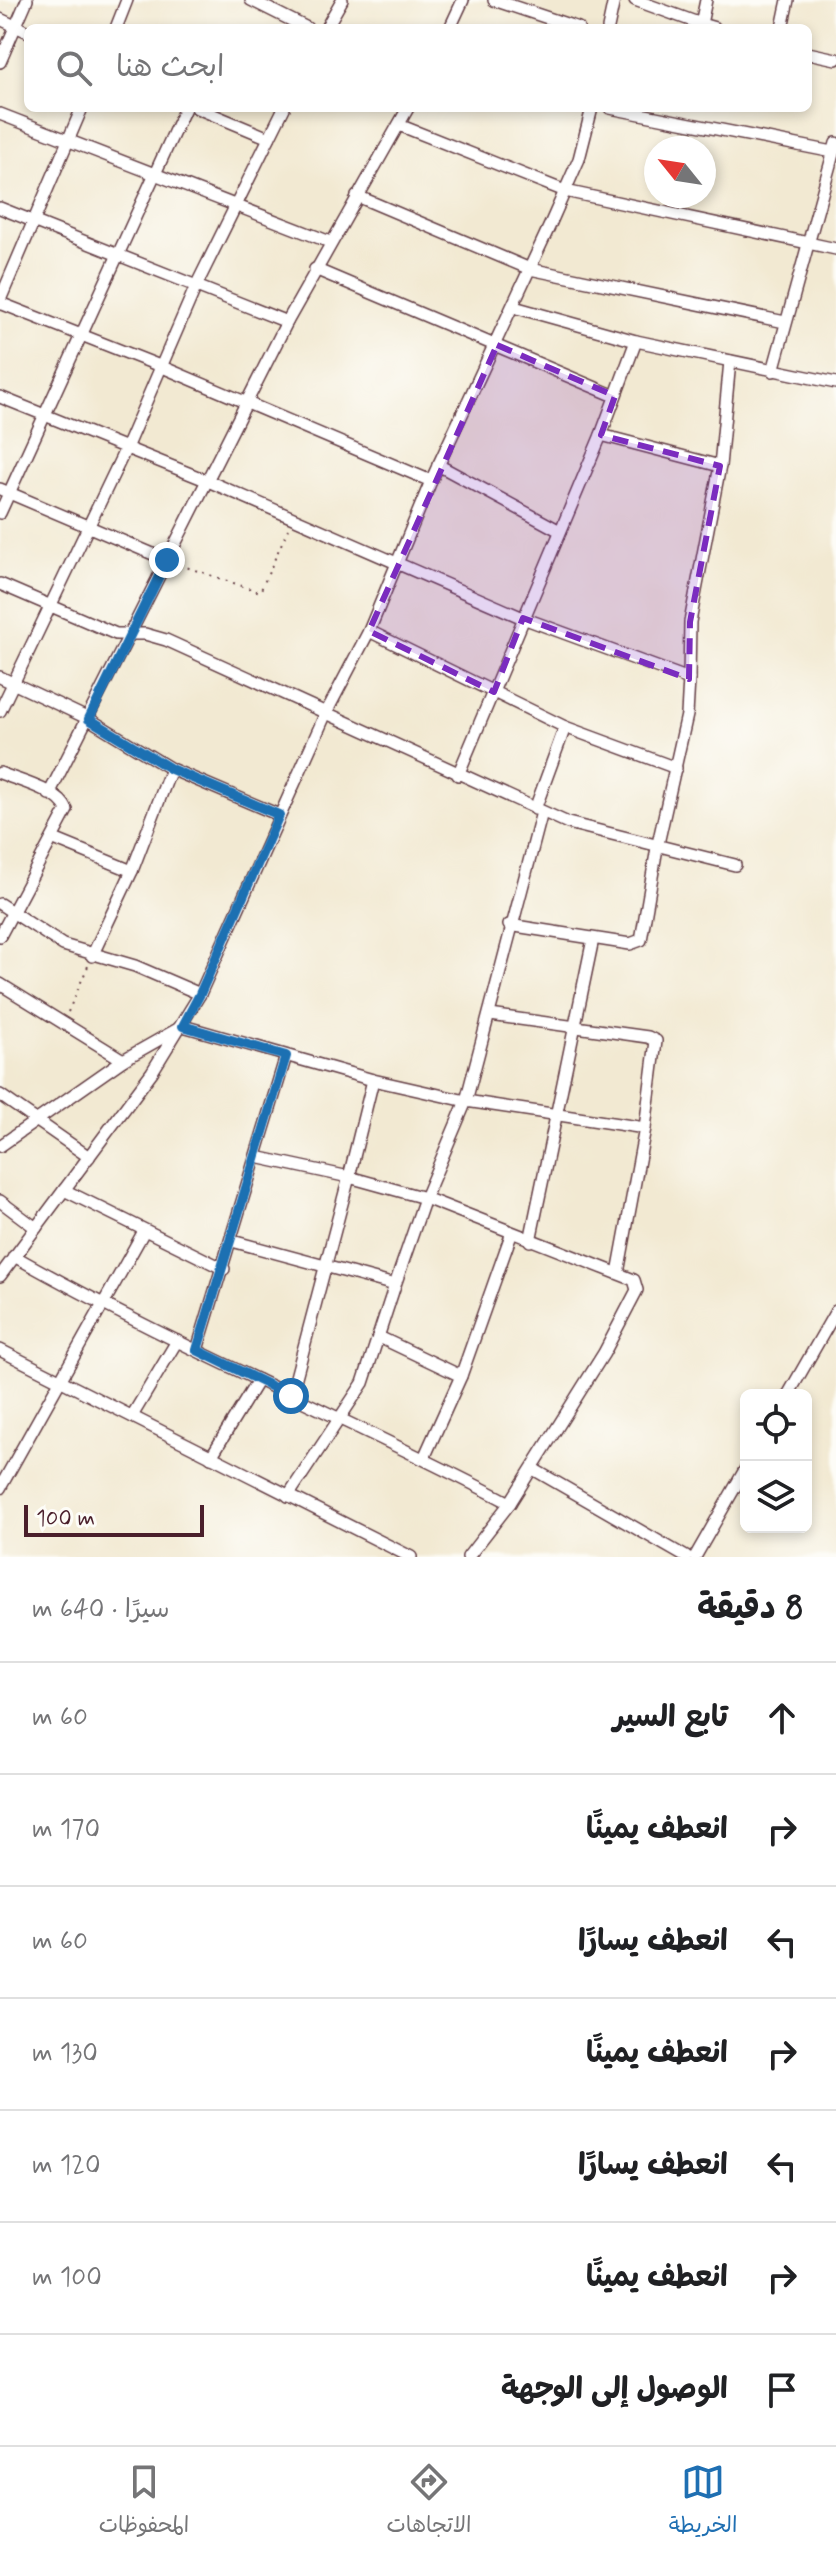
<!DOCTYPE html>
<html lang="ar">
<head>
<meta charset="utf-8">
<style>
	body { margin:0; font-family:Mynerve,"Playpen Sans Arabic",sans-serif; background:#f6f6f6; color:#202124; direction:rtl }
	.controls { position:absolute; right:24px; bottom:24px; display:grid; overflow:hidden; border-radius:12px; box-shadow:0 4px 12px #0003 }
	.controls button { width:72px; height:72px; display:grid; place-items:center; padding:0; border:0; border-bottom:2px solid #e0e0e0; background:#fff; color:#202124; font:40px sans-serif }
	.compass { position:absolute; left:644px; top:136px; width:72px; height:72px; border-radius:50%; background:#fff; box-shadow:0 4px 12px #0003; rotate:300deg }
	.scale { position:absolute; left:24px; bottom:20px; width:180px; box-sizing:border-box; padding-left:8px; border:4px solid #4a1f2b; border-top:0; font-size:22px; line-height:28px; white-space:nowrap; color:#4a1f2b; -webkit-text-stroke:6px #fdfcf7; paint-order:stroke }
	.stop { position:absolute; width:24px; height:24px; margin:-18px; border:6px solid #1f6fb2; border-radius:50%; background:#fff }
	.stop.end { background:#1f6fb2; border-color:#fff; box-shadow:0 2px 8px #0008 }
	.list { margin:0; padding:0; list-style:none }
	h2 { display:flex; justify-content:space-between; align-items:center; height:104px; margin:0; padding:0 32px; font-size:34px }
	h2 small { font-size:26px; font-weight:400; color:#757577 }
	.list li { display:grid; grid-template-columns:52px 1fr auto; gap:24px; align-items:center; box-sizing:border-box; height:112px; padding:0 32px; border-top:2px solid #e0e0e0 }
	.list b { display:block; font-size:30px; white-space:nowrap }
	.list em { font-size:26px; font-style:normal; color:#757577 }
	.icon { flex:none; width:44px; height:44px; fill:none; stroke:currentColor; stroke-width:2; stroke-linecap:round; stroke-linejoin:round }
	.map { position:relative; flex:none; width:836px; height:1557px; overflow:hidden; direction:ltr }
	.search { position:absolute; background:#fff; box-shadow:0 4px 12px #0003; left:24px; right:24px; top:24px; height:88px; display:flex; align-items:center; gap:20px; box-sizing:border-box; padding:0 28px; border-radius:12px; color:#757577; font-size:30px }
	.sheet { height:888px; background:#fff }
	nav { display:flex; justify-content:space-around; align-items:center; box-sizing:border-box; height:112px; border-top:2px solid #e0e0e0; background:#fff; font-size:22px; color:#757577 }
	nav a { display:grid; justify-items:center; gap:4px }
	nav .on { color:#1f6fb2 }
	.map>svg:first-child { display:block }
</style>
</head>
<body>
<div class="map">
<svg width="836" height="1557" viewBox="0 0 836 1557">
	<rect width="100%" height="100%" fill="#fdfcf7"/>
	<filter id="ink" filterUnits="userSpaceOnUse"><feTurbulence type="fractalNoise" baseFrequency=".0125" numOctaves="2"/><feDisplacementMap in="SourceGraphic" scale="16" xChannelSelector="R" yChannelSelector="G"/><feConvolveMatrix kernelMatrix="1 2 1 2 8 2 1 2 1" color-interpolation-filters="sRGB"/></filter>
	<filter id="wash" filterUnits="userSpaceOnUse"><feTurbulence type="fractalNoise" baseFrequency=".006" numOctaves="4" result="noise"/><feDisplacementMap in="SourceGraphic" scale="32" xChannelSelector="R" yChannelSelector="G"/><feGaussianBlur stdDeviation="1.8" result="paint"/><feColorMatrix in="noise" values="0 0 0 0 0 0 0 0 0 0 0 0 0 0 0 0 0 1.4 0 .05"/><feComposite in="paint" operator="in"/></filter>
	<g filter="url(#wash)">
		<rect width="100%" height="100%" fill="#f2e9d2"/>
	</g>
	<g filter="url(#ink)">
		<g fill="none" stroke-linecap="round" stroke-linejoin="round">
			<defs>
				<g id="minor">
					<polyline points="251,0 307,28"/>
					<polyline points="494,0 578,28"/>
					<polyline points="635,0 701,24 706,0"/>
					<polyline points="0,19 28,32"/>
					<polyline points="701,24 715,28"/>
					<polyline points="116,28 127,0"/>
					<polyline points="326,28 342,0"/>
					<polyline points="450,28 463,0"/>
					<polyline points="608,28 614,0"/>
					<polyline points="782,28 788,0"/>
					<polyline points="808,53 836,59"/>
					<polyline points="0,62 27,0"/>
					<polyline points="197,108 269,138"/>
					<polyline points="610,108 833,152"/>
					<polyline points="0,114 330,242"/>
					<polyline points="399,125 565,191 836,249"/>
					<polyline points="357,196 530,269 785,322"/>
					<polyline points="0,208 287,322"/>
					<polyline points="315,269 615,396"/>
					<polyline points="0,300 82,108"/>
					<polyline points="0,303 160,366 431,481"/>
					<polyline points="514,307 636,341 836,383"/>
					<polyline points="773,371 836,143"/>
					<polyline points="0,397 208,481 523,618 689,679 687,715 657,848 641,940 630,944 509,925"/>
					<polyline points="601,435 720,466"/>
					<polyline points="438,465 560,531"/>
					<polyline points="0,489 167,560"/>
					<polyline points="0,513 185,108"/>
					<polyline points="0,584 116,634 145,634 166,640 568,823 735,865"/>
					<polyline points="369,631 565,727 535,809"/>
					<polyline points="0,677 89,719 171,769 279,815"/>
					<polyline points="689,679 690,622 720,466 730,361"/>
					<polyline points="0,711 126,448 196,286 284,108"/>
					<polyline points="565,727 676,768"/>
					<path d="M 0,773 C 19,781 59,790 67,810 L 0,936"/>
					<polyline points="458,775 601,435 636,341"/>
					<polyline points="49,794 287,322 408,108"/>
					<polyline points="54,839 132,871"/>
					<polyline points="0,904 63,945 135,966 200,994"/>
					<polyline points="92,956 132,871 171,769"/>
					<polyline points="0,984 123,1060"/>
					<polyline points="490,1015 648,1037 656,1041 645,1128 618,1273"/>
					<polyline points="0,1095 89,1157"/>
					<polyline points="0,1146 123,1060 183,1026 373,1080 466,1101 645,1128"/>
					<polyline points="256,1157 349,1177 373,1080"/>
					<polyline points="64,1190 224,1269"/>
					<polyline points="0,1201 36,1228"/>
					<polyline points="232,1241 395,1285 425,1198 466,1101 542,812"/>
					<polyline points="530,1241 593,939"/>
					<path d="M 14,1256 C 175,1347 346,1417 510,1503 L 468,1557"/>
					<polyline points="0,1276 152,1072 200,994 326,713 369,631 431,481 549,227 579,159 592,108"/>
					<polyline points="379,1337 461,1376"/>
					<polyline points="0,1350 411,1557"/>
					<polyline points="197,1350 286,1056"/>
					<polyline points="788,1395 836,1311"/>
					<polyline points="291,1396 349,1177 425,1198 634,1280 637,1290 604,1353 510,1503"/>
					<polyline points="132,1416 177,1341"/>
					<polyline points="211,1457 258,1380"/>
					<polyline points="424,1458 461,1376 511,1235"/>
					<polyline points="533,1469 686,1557"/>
					<polyline points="0,1488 144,1231"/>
					<polyline points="288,1496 363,1383 395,1285"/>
					<polyline points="695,1557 746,1468"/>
				</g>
			</defs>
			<use href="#minor" stroke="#633d44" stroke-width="14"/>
			<g stroke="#633d44" stroke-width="2" stroke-dasharray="2 6" stroke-linecap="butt">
				<polyline points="180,565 260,592 288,529"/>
				<polyline points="68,1012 88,966"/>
			</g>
			<use href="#minor" stroke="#fff" stroke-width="11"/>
		</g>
	</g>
	<g fill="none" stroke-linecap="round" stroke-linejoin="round" filter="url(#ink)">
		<polyline stroke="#1f6fb2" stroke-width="10" points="167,560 89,719 171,769 279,815 200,994 183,1026 286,1056 197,1350 291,1396"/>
	</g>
	<path fill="#7b2cbf" fill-opacity="0.2" stroke="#7b2cbf" stroke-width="6" stroke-dasharray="16 10" stroke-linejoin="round" d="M 497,345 L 615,396 L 601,435 L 720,466 L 690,622 L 689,679 L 523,618 L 494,692 L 369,631 Z"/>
</svg>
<div class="controls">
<button><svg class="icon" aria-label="locate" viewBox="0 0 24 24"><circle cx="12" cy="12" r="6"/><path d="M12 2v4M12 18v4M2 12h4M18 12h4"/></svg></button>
<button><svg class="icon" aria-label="layers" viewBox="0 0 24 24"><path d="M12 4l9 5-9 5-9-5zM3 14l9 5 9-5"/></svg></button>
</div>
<svg class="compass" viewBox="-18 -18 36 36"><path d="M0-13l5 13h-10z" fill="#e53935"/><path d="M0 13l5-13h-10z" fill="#757577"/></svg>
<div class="scale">100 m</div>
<div class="stop" style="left:291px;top:1396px"></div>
<div class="stop end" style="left:167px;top:560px"></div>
<div class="search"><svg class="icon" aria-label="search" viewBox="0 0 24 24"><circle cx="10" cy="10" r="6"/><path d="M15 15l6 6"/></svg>ابحث هنا</div>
</div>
<section class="sheet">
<h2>8 دقيقة<small>سيرًا · 640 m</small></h2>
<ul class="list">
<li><svg class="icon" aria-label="ahead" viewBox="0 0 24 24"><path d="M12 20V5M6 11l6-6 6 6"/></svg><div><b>تابع السير</b></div><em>60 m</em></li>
<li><svg class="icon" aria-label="right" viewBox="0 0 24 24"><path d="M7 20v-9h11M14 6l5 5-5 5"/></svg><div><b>انعطف يمينًا</b></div><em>170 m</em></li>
<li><svg class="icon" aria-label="left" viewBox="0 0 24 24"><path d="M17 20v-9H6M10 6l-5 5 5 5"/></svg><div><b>انعطف يسارًا</b></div><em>60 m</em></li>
<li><svg class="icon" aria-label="right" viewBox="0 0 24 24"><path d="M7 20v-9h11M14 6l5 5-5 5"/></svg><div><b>انعطف يمينًا</b></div><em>130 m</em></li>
<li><svg class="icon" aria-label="left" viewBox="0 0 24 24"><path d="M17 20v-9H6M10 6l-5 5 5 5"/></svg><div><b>انعطف يسارًا</b></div><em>120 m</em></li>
<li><svg class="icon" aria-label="right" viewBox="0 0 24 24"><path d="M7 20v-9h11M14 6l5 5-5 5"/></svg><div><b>انعطف يمينًا</b></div><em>100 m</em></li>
<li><svg class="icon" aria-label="arrive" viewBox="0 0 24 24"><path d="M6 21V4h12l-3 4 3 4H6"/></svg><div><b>الوصول إلى الوجهة</b></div></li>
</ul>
</section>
<nav>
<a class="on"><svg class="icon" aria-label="map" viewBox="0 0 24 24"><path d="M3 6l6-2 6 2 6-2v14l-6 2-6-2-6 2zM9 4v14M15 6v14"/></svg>الخريطة</a>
<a><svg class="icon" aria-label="directions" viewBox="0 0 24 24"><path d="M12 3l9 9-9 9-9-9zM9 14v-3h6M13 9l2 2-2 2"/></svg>الاتجاهات</a>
<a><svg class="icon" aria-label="saved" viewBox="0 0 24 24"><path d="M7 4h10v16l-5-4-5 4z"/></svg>المحفوظات</a>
</nav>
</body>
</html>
